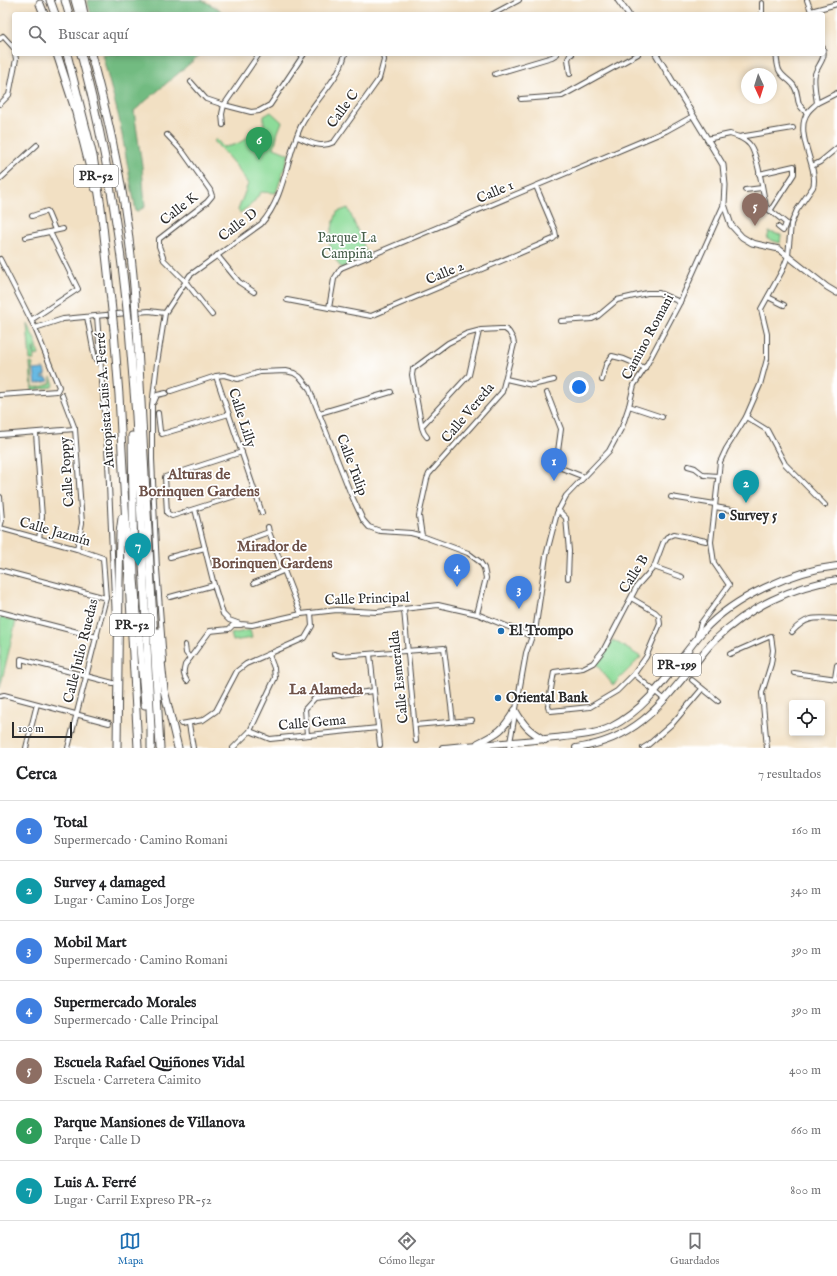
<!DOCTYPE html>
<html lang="es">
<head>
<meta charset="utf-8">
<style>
	body { margin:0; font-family:"IM FELL English",serif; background:#f2f2f2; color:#202124 }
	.controls { position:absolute; right:12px; bottom:12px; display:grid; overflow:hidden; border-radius:4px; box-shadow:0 2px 6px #0003 }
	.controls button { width:36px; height:36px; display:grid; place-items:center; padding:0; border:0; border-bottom:1px solid #e0e0e0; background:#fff; color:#202124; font:20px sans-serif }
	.compass { position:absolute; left:741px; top:68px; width:36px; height:36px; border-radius:50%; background:#fff; box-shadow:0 2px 6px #0003; rotate:176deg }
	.scale { position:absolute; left:12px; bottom:10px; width:60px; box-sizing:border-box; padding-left:4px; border:2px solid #2b2b2b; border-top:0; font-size:11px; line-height:14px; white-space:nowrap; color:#2b2b2b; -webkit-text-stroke:3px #fff; paint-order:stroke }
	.you { position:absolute; left:579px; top:387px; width:14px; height:14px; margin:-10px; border:3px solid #fff; border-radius:50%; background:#1a73e8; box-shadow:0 0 0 6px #1a73e833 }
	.badge { display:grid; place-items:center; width:26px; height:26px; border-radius:50%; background:#1f6fb2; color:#fff; font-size:13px; font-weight:700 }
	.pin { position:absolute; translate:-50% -33px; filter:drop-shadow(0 1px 2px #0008) }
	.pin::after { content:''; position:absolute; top:21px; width:14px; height:12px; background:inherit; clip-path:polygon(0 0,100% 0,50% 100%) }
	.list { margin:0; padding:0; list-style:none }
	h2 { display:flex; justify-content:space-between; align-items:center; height:52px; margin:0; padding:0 16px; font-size:17px }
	h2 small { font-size:13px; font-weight:400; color:#757577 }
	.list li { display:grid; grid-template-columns:26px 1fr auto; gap:12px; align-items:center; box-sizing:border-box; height:60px; padding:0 16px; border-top:1px solid #e0e0e0 }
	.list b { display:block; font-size:15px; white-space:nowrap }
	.list p { margin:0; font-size:13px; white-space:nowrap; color:#757577 }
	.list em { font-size:13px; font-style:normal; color:#757577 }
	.icon { flex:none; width:22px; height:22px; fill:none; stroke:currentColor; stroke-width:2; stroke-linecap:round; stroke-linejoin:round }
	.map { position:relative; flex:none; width:837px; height:748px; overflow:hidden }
	.search { position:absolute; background:#fff; box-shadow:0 2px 6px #0003; left:12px; right:12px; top:12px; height:44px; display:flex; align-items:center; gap:10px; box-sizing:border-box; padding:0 14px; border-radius:4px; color:#757577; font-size:15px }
	.sheet { height:472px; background:#fff }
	nav { display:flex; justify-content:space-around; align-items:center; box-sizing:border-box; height:56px; border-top:1px solid #e0e0e0; background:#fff; font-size:11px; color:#757577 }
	nav a { display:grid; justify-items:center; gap:2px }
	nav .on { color:#1f6fb2 }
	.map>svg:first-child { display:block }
</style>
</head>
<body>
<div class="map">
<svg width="837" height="748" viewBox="0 0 837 748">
	<rect width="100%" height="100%" fill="#fff"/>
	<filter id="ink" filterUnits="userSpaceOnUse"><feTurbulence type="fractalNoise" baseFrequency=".025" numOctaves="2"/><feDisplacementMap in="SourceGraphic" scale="8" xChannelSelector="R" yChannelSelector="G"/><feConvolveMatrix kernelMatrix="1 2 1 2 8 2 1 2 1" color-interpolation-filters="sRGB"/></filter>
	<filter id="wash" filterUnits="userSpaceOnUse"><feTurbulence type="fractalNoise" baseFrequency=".012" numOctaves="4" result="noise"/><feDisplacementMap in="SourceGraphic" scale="16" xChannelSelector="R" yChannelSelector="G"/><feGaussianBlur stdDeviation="0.9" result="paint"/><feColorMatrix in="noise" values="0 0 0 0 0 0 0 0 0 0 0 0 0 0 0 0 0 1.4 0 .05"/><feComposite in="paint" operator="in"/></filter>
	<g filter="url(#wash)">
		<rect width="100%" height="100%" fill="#f2e0c3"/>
		<g fill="#8ddb99" stroke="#5c8362">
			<path d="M 271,112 L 282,122 L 278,132 L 274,148 L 289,154 L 276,193 L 261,192 L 253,203 L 240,213 L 238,210 L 248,184 L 236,166 L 214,141 L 216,139 L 223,147 C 236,146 245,141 253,131 L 264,131 L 264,116 Z"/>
			<path d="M 348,208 L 368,256 L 341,268 C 324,243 329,239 337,212 Z"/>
			<polygon points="769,232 781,235 780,243 767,239"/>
			<polygon points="27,323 36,342 39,355 35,356 34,348 33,348 34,360 30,360"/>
			<path d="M 30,363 L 33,364 L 32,368 L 33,387 C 40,388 45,386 51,383 L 51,377 L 54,384 L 52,387 L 32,390 Z"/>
			<polygon points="0,617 16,621 0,688"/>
			<polygon points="250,630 252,638 233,641 231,634"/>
			<polygon points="613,640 641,657 613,685 596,664 602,659"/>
		</g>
		<g fill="#72bb81" stroke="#4e7356">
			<polygon points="87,0 202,0 219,9 224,14 91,14"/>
			<polygon points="102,54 201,54 134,111 142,166 145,207 136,212 119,118"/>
		</g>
		<polygon fill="#67b9e3" stroke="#497287" points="44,369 46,376 42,376 42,378 47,378 49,381 36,384 34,370"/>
	</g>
	<g filter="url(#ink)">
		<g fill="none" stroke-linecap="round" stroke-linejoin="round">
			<defs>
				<g id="minor">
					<polyline points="807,0 812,14"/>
					<polyline points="762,3 762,14"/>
					<polyline points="811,11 837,4"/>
					<polyline points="493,14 519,0"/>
					<polyline points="0,39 3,36 13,47 14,49"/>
					<path d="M 776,54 C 777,59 777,65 779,70 C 782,77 790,80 794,86 C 801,97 793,102 807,113"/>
					<polyline points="495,74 552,57 557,54"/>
					<polyline points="570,74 568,59 570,55 572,54"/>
					<polyline points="191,82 206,99 224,105 251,112 259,111 270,105 304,54"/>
					<polyline points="521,99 562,96 638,54"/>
					<polyline points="817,103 837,93"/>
					<polyline points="0,104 9,95 16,59 15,54"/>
					<polyline points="223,125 222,114 224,105 259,54"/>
					<polyline points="167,135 183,152 210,190 212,196 207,202 159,239 159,246 164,260 185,281 212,315"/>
					<path d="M 297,137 C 310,142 320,149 334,142 L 379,79 L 384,60 L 383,54"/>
					<path d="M 739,137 C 743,139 747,141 750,145 C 758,155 763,193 766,207 L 786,223 L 783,231 L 778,227"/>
					<polyline points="707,139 730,134 739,137 793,128"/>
					<polyline points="812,166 820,162 837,148"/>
					<polyline points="759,174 794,166 794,174 770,211"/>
					<polyline points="0,179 37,145"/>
					<polyline points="745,190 762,188"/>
					<polyline points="32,216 47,211 55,230"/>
					<polyline points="26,237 63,229"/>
					<polyline points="217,255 239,282 254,292"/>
					<polyline points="0,259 35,328 59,387 57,391 0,395"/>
					<polyline points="768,297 784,305"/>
					<polyline points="287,300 371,316 553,239 556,236 555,231 536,186"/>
					<polyline points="329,308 334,279 341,268 666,131 693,116"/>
					<polyline points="97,316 108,462 115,620 116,625"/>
					<polyline points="87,317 95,359"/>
					<polyline points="31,320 78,289 50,232"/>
					<polyline points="561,321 592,319 598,316 617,300 647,293 659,293 680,302"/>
					<polyline points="35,328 63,319 149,311 165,313"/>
					<polyline points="216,376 262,513"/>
					<polyline points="506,379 532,385 554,380"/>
					<polyline points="602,380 606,365 612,356 624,359 645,368"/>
					<polyline points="171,391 216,376 224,375 238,379 260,372 286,371 294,373 300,377 309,388 350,492 363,520 369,527 380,531 411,533 422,536 468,553 480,562 484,568 486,578 477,614"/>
					<polyline points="547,393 561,429 556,466 584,477"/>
					<polyline points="62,395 75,429 82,523 77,549"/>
					<polyline points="154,402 157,395 166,393"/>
					<polyline points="629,406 662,417"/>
					<polyline points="158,413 160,431 162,434 229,414"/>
					<polyline points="320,413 391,392"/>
					<polyline points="746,417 767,430 785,464 825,505"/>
					<polyline points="422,426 469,375 479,331"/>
					<polyline points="36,433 42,517 39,539"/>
					<polyline points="0,435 75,429"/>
					<polyline points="242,452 165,477 167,513 172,516 254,490"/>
					<polyline points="688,466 695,468 704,475 718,476"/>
					<polyline points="0,497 2,520 0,528"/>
					<polyline points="671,497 715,504"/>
					<polyline points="715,507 737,511"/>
					<polyline points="195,509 214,585 223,614 229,620 240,624 252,625 301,614 337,610 377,612 438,605 477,614 531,636"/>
					<polyline points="558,510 566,518 569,551 568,578"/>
					<polyline points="268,527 269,532 301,614"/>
					<polyline points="0,528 77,549 103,558 106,598 68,748"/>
					<polyline points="422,536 419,516 427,479 429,474 502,392 514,344 513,339 509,332 505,329 500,329 481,330 466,334 448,343 413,369 412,375 422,428 424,433 427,437"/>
					<polyline points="244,541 269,532"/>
					<polyline points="170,557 205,548"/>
					<polyline points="654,567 682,577"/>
					<polyline points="0,570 106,598"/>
					<polyline points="254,583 283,571"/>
					<polyline points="170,597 214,585"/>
					<polyline points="631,598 655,612 659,616 660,624 646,657 634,674 617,691 590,707 551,711 549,709 548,706 554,672 583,668 593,663 604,649 637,586 654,567 663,543 667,537 674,534 706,541"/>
					<polyline points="404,610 416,741"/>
					<polyline points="0,612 97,637"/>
					<path d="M 792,632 C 807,615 817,618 837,619"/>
					<path d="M 697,636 L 701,623 L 729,585 L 714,563 L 711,542 L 720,462 L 726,449 L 746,417 L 760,385 L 767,359 L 767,334 L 761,309 L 782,271 L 788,256 L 791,224 L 797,210 L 813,187 C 815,182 814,177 813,171 C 810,155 796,128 808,112 C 810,109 814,106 817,103 C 816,96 813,81 815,74 C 818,65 826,59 823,48"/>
					<polyline points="185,645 186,653 190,658"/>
					<polyline points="334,654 341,656 444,648 453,722"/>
					<polyline points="370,654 380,745"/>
					<polyline points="730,654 771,636 773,650 771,664 762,693 767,748"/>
					<path d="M 164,661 L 157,569 L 152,459 L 152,406 L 157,363 L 165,313 L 190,275 L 261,224 C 285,197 286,159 300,128 C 311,103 339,81 345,54"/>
					<polyline points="21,666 21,659 113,683"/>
					<polyline points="794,673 837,679"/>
					<polyline points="634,674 665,700"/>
					<polyline points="835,678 837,665"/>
					<polyline points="692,680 718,701"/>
					<path d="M 187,681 C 183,675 183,672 185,665 L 210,631 L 229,629 L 233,625 L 241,625"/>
					<polyline points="0,696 4,695 109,723"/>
					<polyline points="181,724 203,720 216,711 237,671 246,664 305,638 312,626 311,613"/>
					<polyline points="189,724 193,748"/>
					<polyline points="415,725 472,720"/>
					<polyline points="250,731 270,739 378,728"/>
					<polyline points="307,735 305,709 315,698 374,691"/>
					<polyline points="26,748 37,704"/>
					<polyline points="233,748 250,731 275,678 274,668 269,655"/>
					<polyline points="509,748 526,653 536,625 546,556 557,513 566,496 609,451 622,427 629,406 634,385 645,368 680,302 724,204"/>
					<polyline points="643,748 648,745 673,723 702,689"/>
				</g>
				<g id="tertiary">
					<polyline points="618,0 628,14"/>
					<polyline points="656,54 723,165 725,185 724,204 731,225 742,237 752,243 779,249 827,287 837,293"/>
				</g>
				<g id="primary">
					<path d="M 478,743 C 500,732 502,731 515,710 C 524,726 529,731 545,740"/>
					<path d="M 443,748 C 484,744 524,742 564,737 C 580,735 597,734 611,727 C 652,706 674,665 703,631 C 734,597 792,571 837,566"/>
					<path d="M 576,748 C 633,740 658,709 692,667 C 700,658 707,647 716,639 C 748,608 792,586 837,580"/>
				</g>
				<g id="motorway">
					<polyline points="50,0 55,14"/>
					<polyline points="65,0 69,14"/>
					<polyline points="75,0 79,14"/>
					<polyline points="81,0 84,14"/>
					<polyline points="40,4 44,14"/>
					<polyline points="57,54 75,109 95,188"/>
					<polyline points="67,54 93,156 101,207 111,301"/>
					<path d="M 81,54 C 103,135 117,216 126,300"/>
					<path d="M 91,54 C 99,86 108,117 114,150 C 125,199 131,248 135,298"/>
					<polyline points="129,329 136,416 151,729 151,748"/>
					<polyline points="137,329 160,748"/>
					<polyline points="114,330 119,395 138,748"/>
					<polyline points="132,436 134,579 145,705"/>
					<polyline points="158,632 164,690 178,748"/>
					<polyline points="117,748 119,581 120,533 122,518"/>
				</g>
			</defs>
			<use href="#minor" stroke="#494642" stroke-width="6"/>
			<use href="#tertiary" stroke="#494642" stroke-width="7"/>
			<use href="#primary" stroke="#494642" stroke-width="8"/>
			<use href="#motorway" stroke="#494642" stroke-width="9"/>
			<use href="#minor" stroke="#fff" stroke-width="4"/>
			<use href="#tertiary" stroke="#fff" stroke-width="5"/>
			<use href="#primary" stroke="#fff" stroke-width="6"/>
			<use href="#motorway" stroke="#fff" stroke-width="7"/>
			<defs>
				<g id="motorway-bridge">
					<polyline points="135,298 137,329"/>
					<polyline points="126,300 129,329"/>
					<polyline points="111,301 114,330"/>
				</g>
			</defs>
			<use href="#motorway-bridge" stroke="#494642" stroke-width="9" stroke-linecap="butt"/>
			<use href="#motorway-bridge" stroke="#fff" stroke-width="7"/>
		</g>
	</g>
	<g fill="#1f6fb2" stroke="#fff" stroke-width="1.5">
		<circle cx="722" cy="516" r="4"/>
		<circle cx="501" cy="631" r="4"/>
		<circle cx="498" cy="698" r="4"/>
	</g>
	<g text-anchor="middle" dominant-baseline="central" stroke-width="3.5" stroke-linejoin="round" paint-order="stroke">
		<g fill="#fff" stroke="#6b6b6b" stroke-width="1">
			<rect x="74" y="165" width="44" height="22" rx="3"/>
			<rect x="110" y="614" width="44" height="22" rx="3"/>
			<rect x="653" y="654" width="48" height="22" rx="3"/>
		</g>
		<g font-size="13" font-weight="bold" fill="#2b2b2b">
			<text x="96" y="176">PR-52</text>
			<text x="132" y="625">PR-52</text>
			<text x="677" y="665">PR-199</text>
		</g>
		<g font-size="14" fill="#2b2b2b" stroke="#fff">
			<text transform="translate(343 109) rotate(-54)">Calle C</text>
			<text transform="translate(495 192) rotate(-23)">Calle 1</text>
			<text transform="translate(179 209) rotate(-38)">Calle K</text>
			<text transform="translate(238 225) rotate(-37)">Calle D</text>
			<text transform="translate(445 273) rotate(-23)">Calle 2</text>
			<text transform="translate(648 337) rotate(-62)">Camino Romani</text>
			<text transform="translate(105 400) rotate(-94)">Autopista Luis A. Ferré</text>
			<text transform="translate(468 413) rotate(-50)">Calle Vereda</text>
			<text transform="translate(242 418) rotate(72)">Calle Lilly</text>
			<text transform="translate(352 465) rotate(69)">Calle Tulip</text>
			<text transform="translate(67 472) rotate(-94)">Calle Poppy</text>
			<text transform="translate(55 532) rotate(16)">Calle Jazmín</text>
			<text transform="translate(634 574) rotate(-58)">Calle B</text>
			<text transform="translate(367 599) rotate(-2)">Calle Principal</text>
			<text transform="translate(81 651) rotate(-76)">Calle Julio Ruedas</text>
			<text transform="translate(399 677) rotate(-96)">Calle Esmeralda</text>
			<text transform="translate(312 723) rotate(-5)">Calle Gema</text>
		</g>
		<g font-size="14" fill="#48604c" stroke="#fff">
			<text x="347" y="238">Parque La<tspan x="347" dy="16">Campiña</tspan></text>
		</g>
		<g font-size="14" font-weight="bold" fill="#2b2b2b" stroke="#fff" text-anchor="start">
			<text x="730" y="516">Survey 5</text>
			<text x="509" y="631">El Trompo</text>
			<text x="506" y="698">Oriental Bank</text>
		</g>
		<g font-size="15" font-weight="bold" fill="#6e5249" stroke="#fff">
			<text x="199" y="474">Alturas de<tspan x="199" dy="17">Borinquen Gardens</tspan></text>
			<text x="272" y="546">Mirador de<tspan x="272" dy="17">Borinquen Gardens</tspan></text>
			<text x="326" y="689">La Alameda</text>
		</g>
	</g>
</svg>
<div class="controls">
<button><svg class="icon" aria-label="locate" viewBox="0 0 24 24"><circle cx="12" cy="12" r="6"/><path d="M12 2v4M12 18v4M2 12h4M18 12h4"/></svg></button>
</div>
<svg class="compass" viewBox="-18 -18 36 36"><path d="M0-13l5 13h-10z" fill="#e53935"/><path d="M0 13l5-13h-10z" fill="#757577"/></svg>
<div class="scale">100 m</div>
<div class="you"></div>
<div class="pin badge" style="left:554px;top:481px;background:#3f7fe0">1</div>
<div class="pin badge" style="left:746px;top:503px;background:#0f9aa8">2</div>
<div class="pin badge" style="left:519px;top:609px;background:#3f7fe0">3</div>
<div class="pin badge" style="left:457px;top:587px;background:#3f7fe0">4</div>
<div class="pin badge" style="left:755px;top:226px;background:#8d6e63">5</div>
<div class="pin badge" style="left:259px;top:160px;background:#2e9e5b">6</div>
<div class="pin badge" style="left:138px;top:566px;background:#0f9aa8">7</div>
<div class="search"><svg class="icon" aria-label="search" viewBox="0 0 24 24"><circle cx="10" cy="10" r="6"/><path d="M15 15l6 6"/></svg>Buscar aquí</div>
</div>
<section class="sheet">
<h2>Cerca<small>7 resultados</small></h2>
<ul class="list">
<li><span class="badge" style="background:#3f7fe0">1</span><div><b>Total</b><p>Supermercado · Camino Romani</p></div><em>160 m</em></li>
<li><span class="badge" style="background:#0f9aa8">2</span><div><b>Survey 4 damaged</b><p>Lugar · Camino Los Jorge</p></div><em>340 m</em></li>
<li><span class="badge" style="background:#3f7fe0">3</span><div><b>Mobil Mart</b><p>Supermercado · Camino Romani</p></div><em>390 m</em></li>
<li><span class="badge" style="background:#3f7fe0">4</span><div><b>Supermercado Morales</b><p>Supermercado · Calle Principal</p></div><em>390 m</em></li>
<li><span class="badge" style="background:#8d6e63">5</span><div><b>Escuela Rafael Quiñones Vidal</b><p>Escuela · Carretera Caimito</p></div><em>400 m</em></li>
<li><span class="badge" style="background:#2e9e5b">6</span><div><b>Parque Mansiones de Villanova</b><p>Parque · Calle D</p></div><em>660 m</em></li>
<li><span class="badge" style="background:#0f9aa8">7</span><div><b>Luis A. Ferré</b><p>Lugar · Carril Expreso PR-52</p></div><em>800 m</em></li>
</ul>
</section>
<nav>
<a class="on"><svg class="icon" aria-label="map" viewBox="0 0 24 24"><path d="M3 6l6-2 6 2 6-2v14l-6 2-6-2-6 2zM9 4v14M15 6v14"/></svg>Mapa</a>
<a><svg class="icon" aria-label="directions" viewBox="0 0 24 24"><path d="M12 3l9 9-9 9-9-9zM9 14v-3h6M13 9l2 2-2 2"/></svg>Cómo llegar</a>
<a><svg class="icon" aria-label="saved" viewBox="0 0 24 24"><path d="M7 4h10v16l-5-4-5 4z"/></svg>Guardados</a>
</nav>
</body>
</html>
